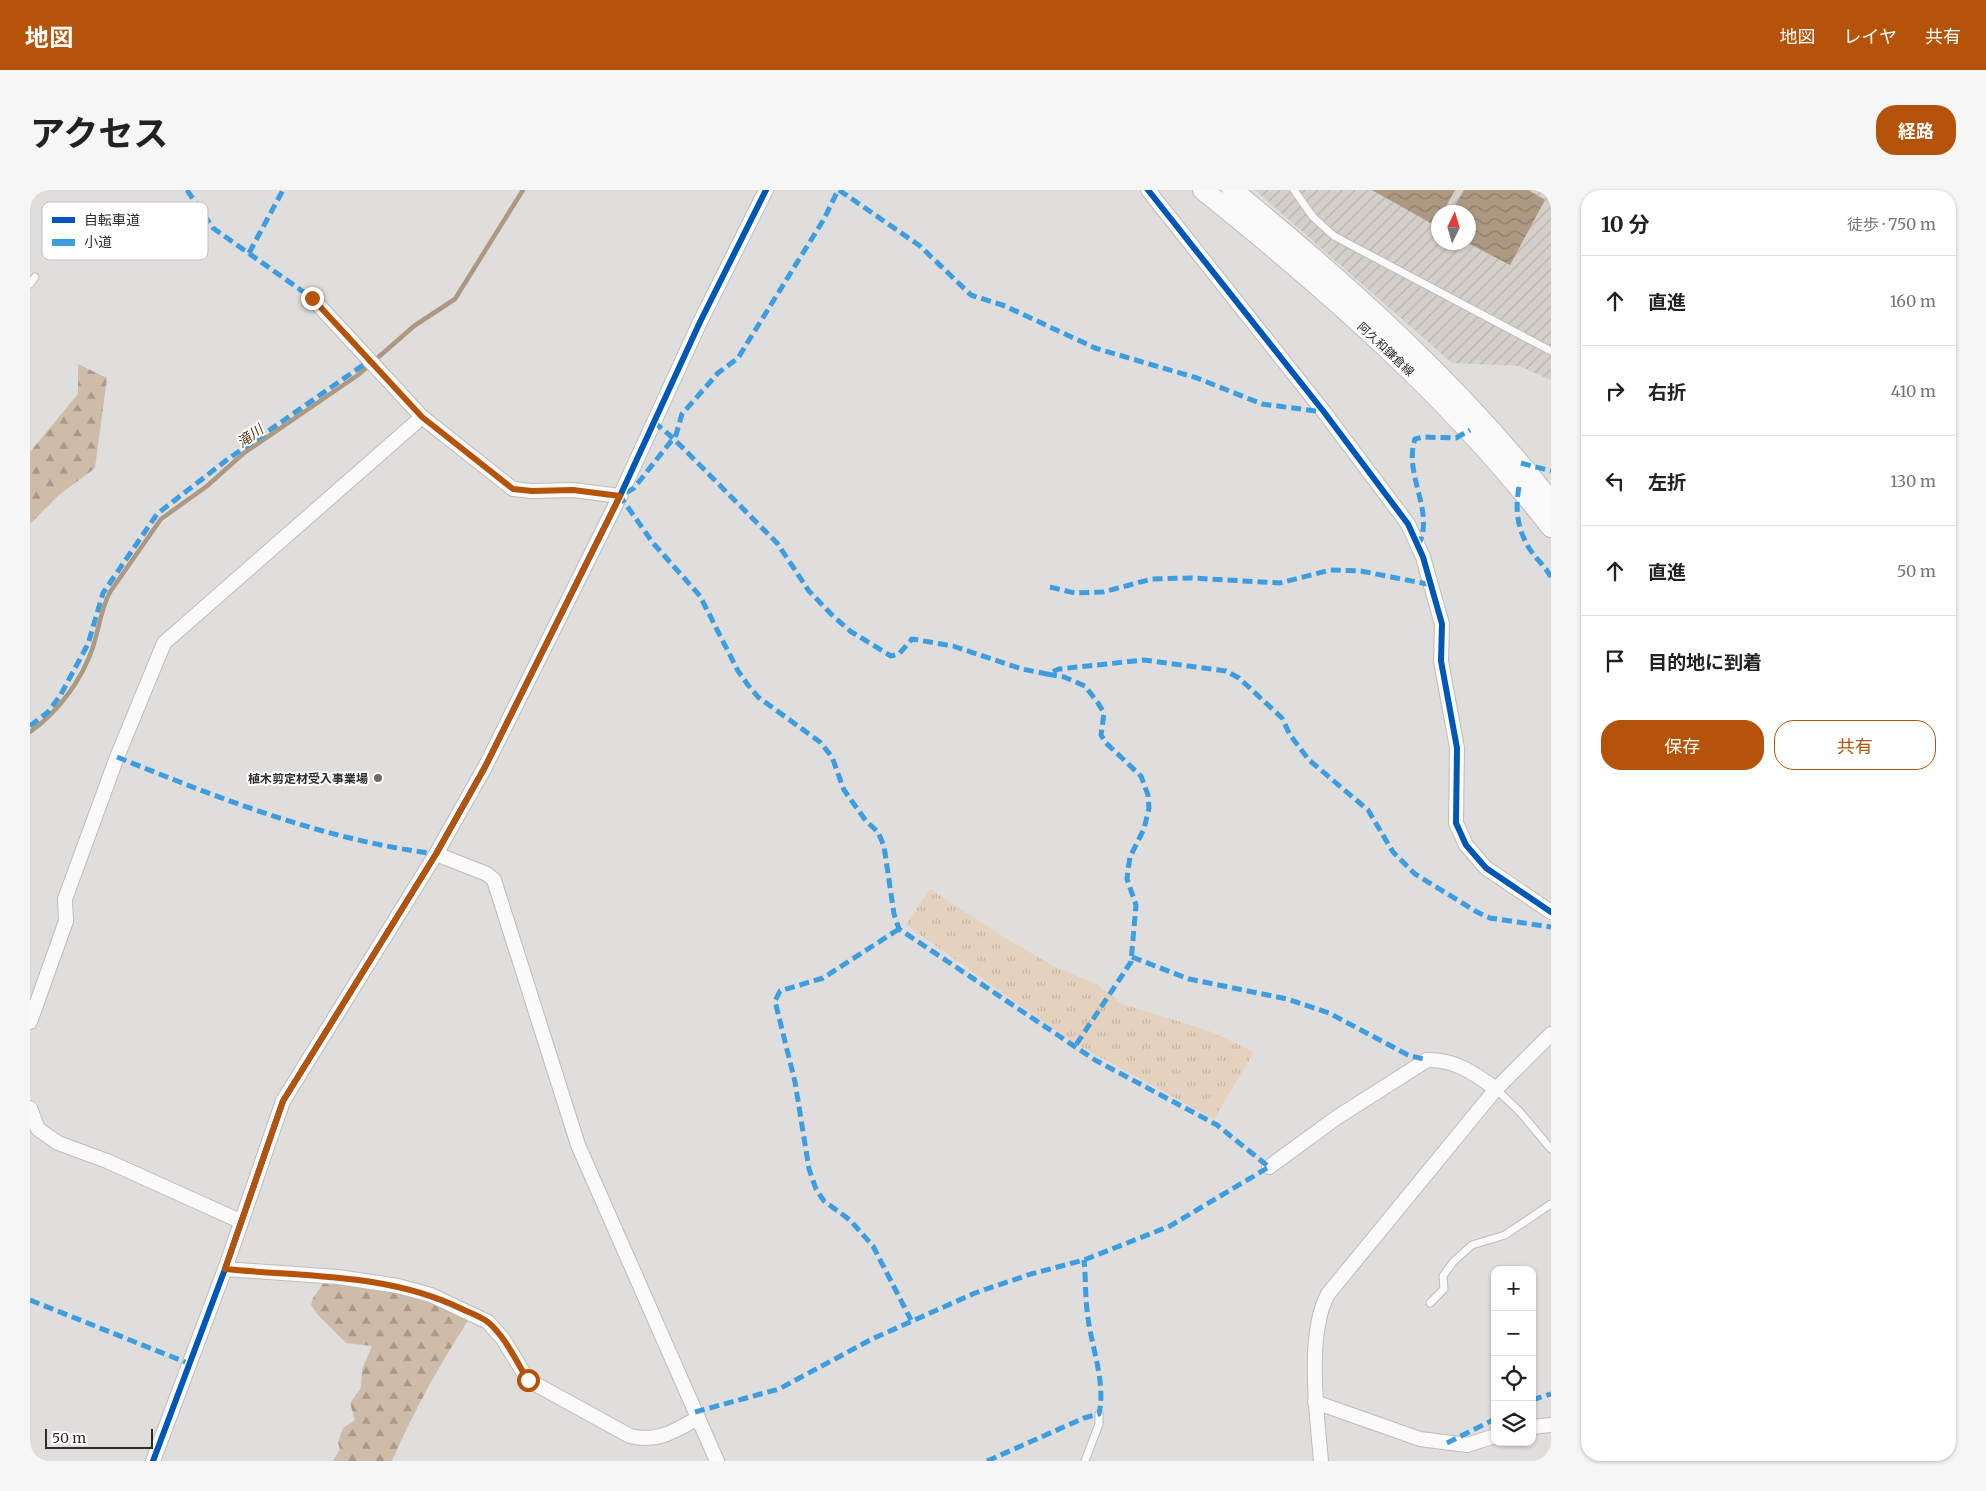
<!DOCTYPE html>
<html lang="ja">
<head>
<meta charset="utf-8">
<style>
	body { margin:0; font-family:Merriweather,"Noto Sans JP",serif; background:#f6f6f6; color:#222 }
	.controls { position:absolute; right:15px; bottom:15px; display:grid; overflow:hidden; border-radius:10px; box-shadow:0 1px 4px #0004 }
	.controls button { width:45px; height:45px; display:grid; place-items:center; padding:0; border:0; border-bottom:1px solid #e0e0e0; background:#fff; color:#222; font:25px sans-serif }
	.compass { position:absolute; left:1401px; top:15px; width:45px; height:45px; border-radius:50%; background:#fff; box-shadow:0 1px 4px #0004; rotate:5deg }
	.scale { position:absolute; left:15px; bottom:12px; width:108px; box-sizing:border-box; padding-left:5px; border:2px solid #2e2d2c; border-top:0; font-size:14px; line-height:18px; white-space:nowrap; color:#2e2d2c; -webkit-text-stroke:4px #fff; paint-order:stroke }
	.stop { position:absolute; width:15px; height:15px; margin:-11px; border:4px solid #b45309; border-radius:50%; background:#fff }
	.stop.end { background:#b45309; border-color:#fff; box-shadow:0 1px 5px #0008 }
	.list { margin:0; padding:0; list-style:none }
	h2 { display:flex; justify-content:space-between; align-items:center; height:65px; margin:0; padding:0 20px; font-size:21px }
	h2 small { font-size:16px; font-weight:400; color:#767676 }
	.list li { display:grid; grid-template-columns:32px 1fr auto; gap:15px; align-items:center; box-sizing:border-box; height:90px; padding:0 20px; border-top:1px solid #e0e0e0 }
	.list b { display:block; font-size:19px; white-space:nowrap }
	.list em { font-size:16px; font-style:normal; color:#767676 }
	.actions { display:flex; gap:10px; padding:15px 20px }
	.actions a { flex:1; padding:11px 0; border:1px solid #b45309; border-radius:20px; text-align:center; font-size:18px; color:#b45309 }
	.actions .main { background:#b45309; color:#fff }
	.icon { flex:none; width:28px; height:28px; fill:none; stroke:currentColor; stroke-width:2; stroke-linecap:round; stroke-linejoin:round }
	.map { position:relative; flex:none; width:1521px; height:1271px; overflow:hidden; border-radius:20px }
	header { display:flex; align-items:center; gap:30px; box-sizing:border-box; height:70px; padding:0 25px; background:#b45309; color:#fff }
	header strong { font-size:24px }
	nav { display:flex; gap:28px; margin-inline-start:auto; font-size:18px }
	.intro { display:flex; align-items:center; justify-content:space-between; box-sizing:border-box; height:120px; padding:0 30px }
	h1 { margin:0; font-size:35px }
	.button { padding:12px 22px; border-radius:20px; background:#b45309; color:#fff; font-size:18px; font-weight:700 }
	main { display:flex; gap:30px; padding:0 30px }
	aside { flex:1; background:#fff; border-radius:20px; box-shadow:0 1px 4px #0004 }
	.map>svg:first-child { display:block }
</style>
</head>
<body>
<header>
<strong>地図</strong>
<nav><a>地図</a><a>レイヤ</a><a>共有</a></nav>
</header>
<div class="intro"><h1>アクセス</h1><a class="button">経路</a></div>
<main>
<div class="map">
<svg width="1521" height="1271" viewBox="0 0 1521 1271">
	<defs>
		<pattern id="industrial-furrows" width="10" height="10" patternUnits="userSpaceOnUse" patternTransform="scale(1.25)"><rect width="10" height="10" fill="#d5cfc9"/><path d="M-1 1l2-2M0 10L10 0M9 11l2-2" fill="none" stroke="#b7b2ad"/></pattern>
		<pattern id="grass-tufts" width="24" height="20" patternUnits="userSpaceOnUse" patternTransform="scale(1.25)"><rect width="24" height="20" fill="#e4d2be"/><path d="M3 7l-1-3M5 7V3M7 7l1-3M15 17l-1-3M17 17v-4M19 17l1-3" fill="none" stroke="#c4b5a3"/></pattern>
		<pattern id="forest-firs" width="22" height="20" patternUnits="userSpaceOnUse" patternTransform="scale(1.25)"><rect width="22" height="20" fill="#cebca9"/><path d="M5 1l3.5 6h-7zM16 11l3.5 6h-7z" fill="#a8998a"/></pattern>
		<pattern id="water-waves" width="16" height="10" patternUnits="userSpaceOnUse" patternTransform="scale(1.25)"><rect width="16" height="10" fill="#ad9982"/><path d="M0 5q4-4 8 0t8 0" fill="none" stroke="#8d7d6b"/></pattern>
	</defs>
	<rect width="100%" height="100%" fill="#e0dedc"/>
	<path fill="url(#industrial-furrows)" fill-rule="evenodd" d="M 1225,0 L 1521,0 L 1521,190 L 1489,176 L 1422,173 ZM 1408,22 L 1438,22 L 1438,52 L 1408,52 Z"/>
	<polygon fill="url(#grass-tufts)" points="900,699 977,749 1025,777 1066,794 1090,813 1182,842 1224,862 1184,929 1041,851 876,735"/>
	<g fill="url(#forest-firs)">
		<polygon points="48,174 77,188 65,278 29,305 0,334 0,262 48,204"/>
		<path d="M 295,1091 C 351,1098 388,1105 439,1129 C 410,1174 383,1222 362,1271 L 303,1271 L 310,1259 L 308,1252 L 313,1238 L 325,1230 L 320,1213 L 331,1198 L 332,1179 L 342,1156 L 316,1153 L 288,1125 L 281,1115 L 283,1108 Z"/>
	</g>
	<g fill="url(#water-waves)">
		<polygon points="1342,0 1425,0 1413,22 1408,22 1406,36"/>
		<polygon points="1434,0 1498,0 1515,10 1480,75 1438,53 1438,22 1421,22"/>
	</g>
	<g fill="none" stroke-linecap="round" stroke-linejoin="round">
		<path stroke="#ad9982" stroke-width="4.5" d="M 0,542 C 28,522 52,490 63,457 C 69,438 71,419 80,402 L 131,329 L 177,296 L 214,263 L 328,185 L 384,136 L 425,109 L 493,0"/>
		<defs>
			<g id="lane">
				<polyline points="1264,0 1283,27 1304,46 1521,161"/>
				<polyline points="0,94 5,87"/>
				<polyline points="1466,899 1490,922 1521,959"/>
				<polyline points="1400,1113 1414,1099 1413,1086 1423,1072 1442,1055 1475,1045 1521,1014"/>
				<polyline points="1055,1271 1069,1234 1069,1224"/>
			</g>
			<g id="street">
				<polyline points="1118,0 1294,222 1378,334 1393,367 1412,434 1411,471 1427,558 1426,633 1436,655 1456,678 1521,722"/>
				<polyline points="282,108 392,227 483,299 502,301 543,300 590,306"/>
				<polyline points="406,664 457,684 464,690 548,955 687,1271"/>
				<polyline points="0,832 36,731 35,709 87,567 134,453 392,227"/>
				<polyline points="0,918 8,939 28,953 77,971 210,1031"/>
				<path d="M 1239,977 L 1306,928 L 1397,870 C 1424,869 1444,883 1466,899"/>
				<path d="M 195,1079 L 308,1087 L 368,1096 L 401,1105 L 458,1132 L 473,1149 L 498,1190 L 600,1246 C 627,1253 645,1241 668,1228"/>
				<polyline points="1285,1212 1390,1249 1437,1255 1465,1246"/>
				<polyline points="1502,1237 1521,1235"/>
				<polyline points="123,1271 195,1079 253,911 406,664 455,577 590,306 670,132 736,0"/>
				<path d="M 1291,1271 C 1287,1225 1276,1144 1298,1104 L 1466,899 L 1521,844"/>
			</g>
			<g id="secondary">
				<path d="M 1173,0 C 1299,101 1422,209 1521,337"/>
				<path d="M 1202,0 C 1317,94 1430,195 1521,312"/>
			</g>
		</defs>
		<use href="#lane" stroke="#bdbcba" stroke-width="9"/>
		<use href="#street" stroke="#bdbcba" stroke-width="16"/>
		<use href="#secondary" stroke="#bdbcba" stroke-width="22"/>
		<use href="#lane" stroke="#fafafa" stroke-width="7"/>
		<use href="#street" stroke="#fafafa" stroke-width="14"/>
		<use href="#secondary" stroke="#fafafa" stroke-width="20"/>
		<g stroke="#3d9de1" stroke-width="5" stroke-dasharray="10 5" stroke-linecap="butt">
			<polyline points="157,0 183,38 282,108"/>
			<polyline points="809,0 890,56 941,105 975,116 1065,158 1167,188 1232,214 1294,222"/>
			<polyline points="219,63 253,0"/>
			<polyline points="624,232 643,248 747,353 779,401 802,425 820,441 861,466 869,464 882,449 923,456 992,479 1017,484 1029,479 1114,470 1196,481 1209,488 1252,528 1260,545 1279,570 1338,620 1363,662 1385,684 1447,722 1460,728 1521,737"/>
			<polyline points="1491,273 1521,281"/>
			<path d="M 1489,297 C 1485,319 1487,338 1499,358 C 1506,369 1515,376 1521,387"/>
			<path d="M 1388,356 C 1406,322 1373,285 1385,249 L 1393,247 L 1426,248 L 1440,240"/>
			<polyline points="1020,397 1045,403 1073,402 1122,389 1161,388 1250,393 1300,380 1331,381 1402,395"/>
			<polyline points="1017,484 1034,487 1055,496 1068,513 1074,523 1071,545 1076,553 1111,586 1118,605 1119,618 1114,639 1100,667 1098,680 1097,689 1106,715 1101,772 1044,858"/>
			<polyline points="0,536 18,522 30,506 58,454 73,403 127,324 198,269 339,171"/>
			<path d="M 87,567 C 191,609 294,650 406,664"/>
			<polyline points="869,739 793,788 750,801 745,811 765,892 779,979 786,999 794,1011 820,1030 843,1056 881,1130"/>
			<polyline points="1102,767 1159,789 1257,809 1299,823 1378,865 1397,870"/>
			<polyline points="0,1110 160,1174"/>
			<polyline points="1502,1210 1521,1204"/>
			<polyline points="665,1222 749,1199 842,1149 945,1103 1001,1084 1054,1070 1140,1036 1239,977 1187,935 1065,870 869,739 864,724 854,656 848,642 836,631 814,600 802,567 790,552 728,507 718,495 708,481 670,406 623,353 590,306 604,298 646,245 652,224 688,183 708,168 794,29 808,0"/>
			<polyline points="1417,1253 1465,1229"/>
			<path d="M 957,1271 L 1054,1228 L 1069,1224 C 1076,1193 1062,1159 1058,1128 C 1055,1109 1056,1089 1054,1070"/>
		</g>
		<defs>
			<g id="cycleway">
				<polyline points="1118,0 1294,222 1378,334 1393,367 1412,434 1411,471 1427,558 1426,633 1436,655 1456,678 1521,722"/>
				<polyline points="123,1271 195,1079 253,911 406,664 455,577 590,306 670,132 736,0"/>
			</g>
		</defs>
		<use href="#cycleway" stroke="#fff" stroke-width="9"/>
		<use href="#cycleway" stroke="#0057b8" stroke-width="6"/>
	</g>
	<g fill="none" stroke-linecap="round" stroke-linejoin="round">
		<path stroke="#b45309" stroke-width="6" d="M 282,108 L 392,227 L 483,299 L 502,301 L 543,300 L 590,306 L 455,577 L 406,664 L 253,911 L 195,1079 C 276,1087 358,1083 432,1119 C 440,1123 452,1127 459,1133 C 476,1148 486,1171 498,1190"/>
	</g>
	<circle fill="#6c6b6a" stroke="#fff" stroke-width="2" cx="348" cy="588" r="5"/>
	<g text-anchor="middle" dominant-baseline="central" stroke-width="4" stroke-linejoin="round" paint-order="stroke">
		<g font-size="12" fill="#2e2d2c" stroke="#fff">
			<text transform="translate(1356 159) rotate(43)">阿久和鎌倉線</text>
		</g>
		<g font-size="12" font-weight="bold" fill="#2e2d2c" stroke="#fff" text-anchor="end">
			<text x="338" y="588">植木剪定材受入事業場</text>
		</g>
		<g font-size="14" font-style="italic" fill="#58390f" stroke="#fff">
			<text transform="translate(220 246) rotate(-36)">滝川</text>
		</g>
	</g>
	<rect x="12" y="12" width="166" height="58" rx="8" fill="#fff" stroke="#c0c0c0" stroke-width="1"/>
	<rect x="22" y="27" width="23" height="6" fill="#0057b8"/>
	<rect x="22" y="49" width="23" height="7" fill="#3d9de1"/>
	<g font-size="14" fill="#2e2d2c">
		<text x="54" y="35">自転車道</text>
		<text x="54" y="57">小道</text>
	</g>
</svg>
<div class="controls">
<button>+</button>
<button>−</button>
<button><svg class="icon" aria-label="locate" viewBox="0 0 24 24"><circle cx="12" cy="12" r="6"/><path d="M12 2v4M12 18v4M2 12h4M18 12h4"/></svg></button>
<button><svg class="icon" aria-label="layers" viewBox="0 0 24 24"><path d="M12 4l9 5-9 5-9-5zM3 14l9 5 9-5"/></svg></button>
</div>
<svg class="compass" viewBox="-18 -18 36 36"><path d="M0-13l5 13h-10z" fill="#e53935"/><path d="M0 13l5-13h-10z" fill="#767676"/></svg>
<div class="scale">50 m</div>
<div class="stop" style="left:498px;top:1190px"></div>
<div class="stop end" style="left:282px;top:108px"></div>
</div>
<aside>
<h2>10 分<small>徒歩 · 750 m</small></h2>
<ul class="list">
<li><svg class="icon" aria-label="ahead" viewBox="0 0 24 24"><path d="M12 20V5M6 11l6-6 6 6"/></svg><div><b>直進</b></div><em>160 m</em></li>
<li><svg class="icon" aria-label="right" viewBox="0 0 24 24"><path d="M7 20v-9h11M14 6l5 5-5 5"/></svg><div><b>右折</b></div><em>410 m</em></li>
<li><svg class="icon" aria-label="left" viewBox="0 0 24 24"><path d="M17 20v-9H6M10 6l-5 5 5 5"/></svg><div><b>左折</b></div><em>130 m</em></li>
<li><svg class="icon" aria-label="ahead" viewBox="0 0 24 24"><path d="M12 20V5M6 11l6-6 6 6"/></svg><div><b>直進</b></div><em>50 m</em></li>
<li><svg class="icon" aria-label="arrive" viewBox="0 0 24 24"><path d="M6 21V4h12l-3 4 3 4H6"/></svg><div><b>目的地に到着</b></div></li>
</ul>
<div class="actions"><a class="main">保存</a><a>共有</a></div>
</aside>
</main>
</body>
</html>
